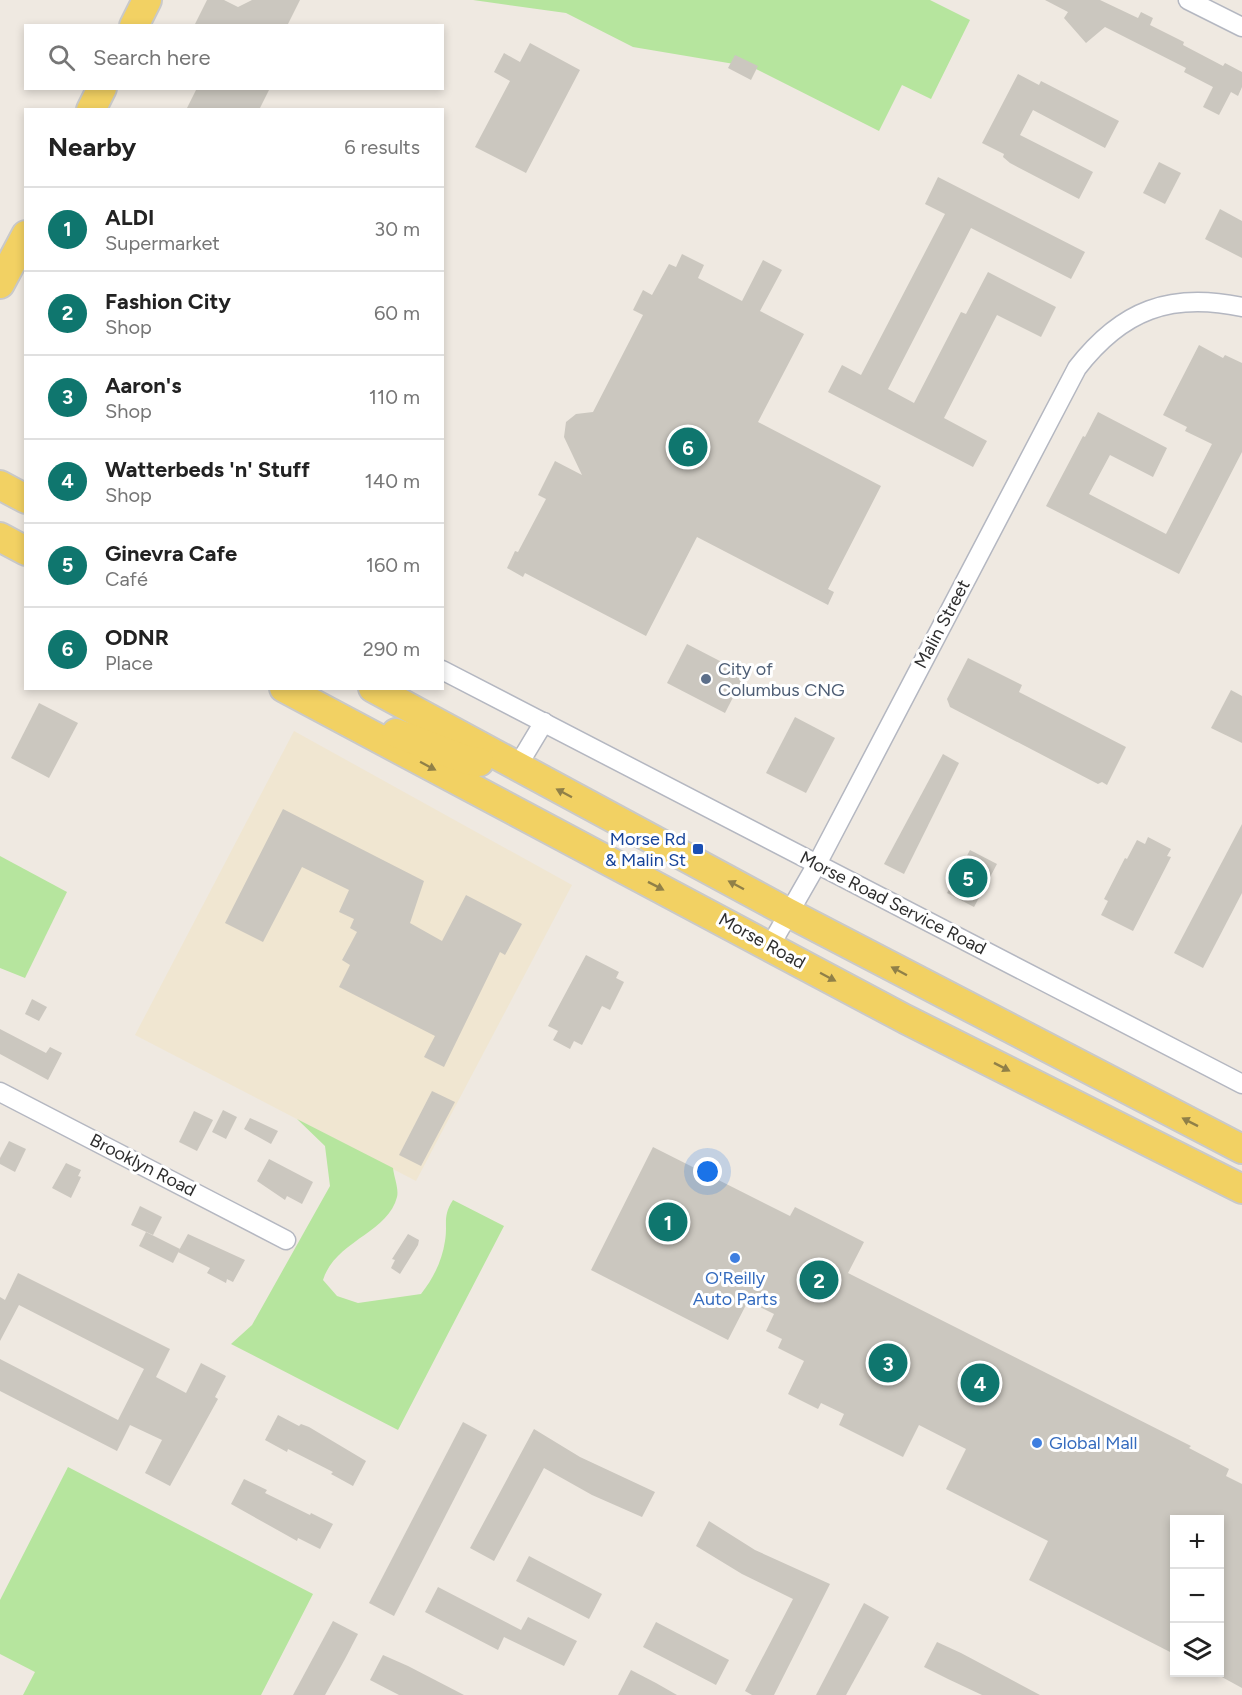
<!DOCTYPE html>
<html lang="en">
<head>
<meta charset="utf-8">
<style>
	body { margin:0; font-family:Figtree,sans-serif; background:#f2f2f2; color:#222 }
	.controls { position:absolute; right:18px; bottom:18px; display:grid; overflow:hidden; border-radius:0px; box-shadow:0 3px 9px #0003 }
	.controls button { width:54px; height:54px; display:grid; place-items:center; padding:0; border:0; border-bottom:2px solid #e0e0e0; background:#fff; color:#222; font:30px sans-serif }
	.you { position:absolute; left:708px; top:1172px; width:21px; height:21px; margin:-15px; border:4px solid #fff; border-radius:50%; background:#1a73e8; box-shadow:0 0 0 9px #1a73e833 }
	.badge { display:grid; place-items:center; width:39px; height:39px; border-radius:50%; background:#0f766e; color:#fff; font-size:20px; font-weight:700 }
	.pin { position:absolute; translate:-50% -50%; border:3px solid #fff; box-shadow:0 2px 6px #0006 }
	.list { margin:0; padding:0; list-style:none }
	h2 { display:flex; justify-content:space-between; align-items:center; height:78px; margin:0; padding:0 24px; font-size:26px }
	h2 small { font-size:20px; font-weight:400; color:#767676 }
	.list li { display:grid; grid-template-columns:39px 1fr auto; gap:18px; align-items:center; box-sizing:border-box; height:84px; padding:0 24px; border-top:2px solid #e0e0e0 }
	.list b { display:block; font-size:22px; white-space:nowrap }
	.list p { margin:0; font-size:20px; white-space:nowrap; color:#767676 }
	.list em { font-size:20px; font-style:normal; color:#767676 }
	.icon { flex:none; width:33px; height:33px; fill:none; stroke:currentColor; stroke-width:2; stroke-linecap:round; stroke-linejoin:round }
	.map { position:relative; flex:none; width:1242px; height:1695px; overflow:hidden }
	.search { position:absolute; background:#fff; box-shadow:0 3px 9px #0003; left:24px; top:24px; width:420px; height:66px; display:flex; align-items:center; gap:15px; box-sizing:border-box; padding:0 21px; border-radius:0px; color:#767676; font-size:22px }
	.panel { position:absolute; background:#fff; box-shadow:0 3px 9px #0003; left:24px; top:108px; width:420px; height:582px; border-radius:0px }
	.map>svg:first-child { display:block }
</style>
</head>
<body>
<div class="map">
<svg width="1242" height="1695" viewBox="0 0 1242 1695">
	<rect width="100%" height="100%" fill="#efe9e1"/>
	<polygon fill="#f0e6d1" points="294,731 572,885 416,1181 135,1035"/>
	<g fill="#b6e59e">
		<polygon points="473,0 930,0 970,20 931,99 902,85 879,131 752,67 633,47 566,13"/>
		<polygon points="0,856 67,892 25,978 0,968"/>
		<path d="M 297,1119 L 393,1168 C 394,1177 399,1189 397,1197 C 388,1233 335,1241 323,1280 L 337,1296 L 358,1303 L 421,1294 C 433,1279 442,1261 445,1241 C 448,1223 442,1217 453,1200 L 504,1226 L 398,1430 L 231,1344 L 252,1325 L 330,1186 L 325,1146 Z"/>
		<polygon points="68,1467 313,1594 261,1695 23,1695 35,1672 0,1654 0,1600"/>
	</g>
	<g fill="#cbc7bf">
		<polygon points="207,0 224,0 238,7 252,0 300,0 287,26 194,26"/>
		<polygon points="1045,0 1100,0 1138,18 1141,12 1153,18 1150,25 1184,42 1183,45 1223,66 1225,63 1242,72 1242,87 1238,96 1231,92 1219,115 1203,107 1213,87 1184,72 1186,68 1105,27 1086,43 1064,18 1068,12"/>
		<polygon points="530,43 580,70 526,173 475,147 510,81 494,72 504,53 520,62"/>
		<polygon points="735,55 758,66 751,80 728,68"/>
		<polygon points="1018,74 1039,85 1041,81 1119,121 1105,148 1033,110 1020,135 1093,172 1079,199 1010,163 1003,157 1004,154 982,143"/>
		<polygon points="197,88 270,88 259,110 186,110"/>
		<polygon points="1159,162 1181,173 1165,204 1143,193"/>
		<polygon points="938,177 1085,252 1071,279 971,228 888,389 914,403 961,312 966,314 988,272 1056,307 1041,337 997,315 944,418 987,441 973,467 828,392 842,365 861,375 945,214 925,204"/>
		<polygon points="1220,209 1242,221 1242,258 1205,239"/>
		<polygon points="682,254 704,265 698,278 742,301 763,260 782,270 760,311 804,334 758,422 881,486 828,589 834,592 828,605 697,537 646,636 525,573 523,577 507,568 515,551 518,552 546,499 538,495 555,461 582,475 564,437 566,422 576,414 593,412 643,315 633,310 643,290 652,295 669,264 676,267"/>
		<polygon points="1199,345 1223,358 1225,355 1242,363 1242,452 1179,574 1046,506 1083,436 1085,437 1098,412 1167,448 1153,477 1110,455 1089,494 1166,534 1212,444 1185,431 1187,427 1163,415"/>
		<polygon points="687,644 745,674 725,713 667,683"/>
		<polygon points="968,658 1022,685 1019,692 1126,747 1107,785 1102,782 1098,784 950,707 947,699"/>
		<polygon points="1231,690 1242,696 1242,743 1211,728"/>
		<polygon points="39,703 78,723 49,778 11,758"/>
		<polygon points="795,717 835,738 806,793 766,773"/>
		<polygon points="943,754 959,763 904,874 884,864"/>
		<polygon points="283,809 424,881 410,923 442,941 466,895 522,924 505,955 500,952 444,1067 424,1057 435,1036 339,987 350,965 342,960 357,932 350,928 354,919 339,912 349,890 302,867 263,942 225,923"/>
		<polygon points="1242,824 1242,893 1203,968 1174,953"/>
		<polygon points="1148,837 1171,849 1167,856 1171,857 1133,931 1101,915 1108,901 1104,899 1125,858 1127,859 1137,840 1145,844"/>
		<polygon points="970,850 997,864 974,907 947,893"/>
		<polygon points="586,955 619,972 616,978 624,982 610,1010 602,1006 582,1045 574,1041 570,1049 553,1040 558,1031 548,1026"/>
		<polygon points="32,999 47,1007 39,1021 25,1014"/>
		<polygon points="0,1029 46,1053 50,1047 62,1053 48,1080 0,1054"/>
		<polygon points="432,1091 455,1102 421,1166 399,1155"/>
		<polygon points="223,1110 237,1117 226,1139 212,1132"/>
		<polygon points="194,1111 213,1120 197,1151 179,1142"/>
		<polygon points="250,1118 278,1131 271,1144 244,1129"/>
		<polygon points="9,1141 26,1149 15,1172 0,1164 0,1158"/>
		<polygon points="653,1147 790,1216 795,1207 864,1242 848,1273 1191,1446 1189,1448 1229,1469 1226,1476 1242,1484 1242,1688 1220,1676 1220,1520 1174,1520 1174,1654 1029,1580 1048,1541 946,1489 966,1449 919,1425 903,1457 839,1425 844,1414 821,1403 818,1409 788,1394 804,1361 778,1348 782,1339 766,1331 774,1314 748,1301 728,1340 591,1270"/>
		<polygon points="269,1159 313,1182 302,1204 287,1196 285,1200 257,1181"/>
		<polygon points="66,1163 81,1170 78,1176 81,1177 71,1198 52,1188"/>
		<polygon points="140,1206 162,1217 153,1235 131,1225"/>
		<polygon points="146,1232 180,1249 173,1263 139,1246"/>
		<polygon points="188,1234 245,1260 233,1282 227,1279 226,1283 207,1273 210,1268 178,1252"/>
		<polygon points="408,1234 419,1240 418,1245 400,1274 391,1268 395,1260 392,1259"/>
		<polygon points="18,1273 170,1349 156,1377 186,1393 201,1363 226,1376 215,1397 218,1399 170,1486 145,1473 162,1440 130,1425 117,1451 0,1391 0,1359 118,1420 144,1369 19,1305 0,1341 0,1297 5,1300"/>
		<polygon points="278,1415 299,1426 301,1424 309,1427 366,1461 353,1486 331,1474 333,1472 288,1449 287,1452 265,1440"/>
		<polygon points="463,1422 487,1435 394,1616 369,1603"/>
		<polygon points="534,1429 580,1457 655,1492 642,1517 592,1495 544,1468 494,1561 470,1548"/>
		<polygon points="244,1479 267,1490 265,1493 310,1515 311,1513 333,1524 320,1549 298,1538 297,1541 231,1504"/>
		<polygon points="709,1521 755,1550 830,1584 774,1695 752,1695 745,1691 793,1599 742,1574 696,1546"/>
		<polygon points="529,1556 602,1594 589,1619 516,1581"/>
		<polygon points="438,1587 521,1630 528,1617 577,1641 564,1666 504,1637 498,1650 425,1612"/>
		<polygon points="864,1603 889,1617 846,1695 816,1695"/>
		<polygon points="333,1621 358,1634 345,1659 325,1695 293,1695"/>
		<polygon points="656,1622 729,1660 716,1685 643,1647"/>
		<polygon points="937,1642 961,1653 1040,1695 982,1695 948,1679 924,1667"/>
		<polygon points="383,1655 408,1666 464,1695 399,1695 370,1680"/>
		<polygon points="631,1670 656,1683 677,1695 618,1695"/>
	</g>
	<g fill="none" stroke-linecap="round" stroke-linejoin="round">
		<defs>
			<g id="minor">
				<polyline points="1188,0 1242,27"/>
				<polyline points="442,670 1242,1084"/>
				<polyline points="517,767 544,722"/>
				<path d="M 770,946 L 817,864 L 1077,368 C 1122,310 1170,292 1242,307"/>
				<polyline points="0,1092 286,1240"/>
			</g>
			<g id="primary">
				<polyline points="134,26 147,0"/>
				<polyline points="91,110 102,88"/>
				<polyline points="0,284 26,235"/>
				<polyline points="0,485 26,499"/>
				<polyline points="0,537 26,551"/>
				<polyline points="284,688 905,1019 1242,1189"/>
				<polyline points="373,688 787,912 1242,1149"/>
				<polyline points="396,733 467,760 479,762"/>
			</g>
		</defs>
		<use href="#minor" stroke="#b4b7c1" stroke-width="21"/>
		<use href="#primary" stroke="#c9c9c9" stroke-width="32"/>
		<use href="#minor" stroke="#fff" stroke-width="18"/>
		<use href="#primary" stroke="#f2d163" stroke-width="28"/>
	</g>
	<defs><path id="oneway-solid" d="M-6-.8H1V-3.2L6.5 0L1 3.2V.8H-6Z" transform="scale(1.5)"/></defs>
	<g fill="#908048">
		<use href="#oneway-solid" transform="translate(428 766) rotate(28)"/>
		<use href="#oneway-solid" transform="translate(564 793) rotate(-152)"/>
		<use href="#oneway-solid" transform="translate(736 885) rotate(-152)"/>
		<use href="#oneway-solid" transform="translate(656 886) rotate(27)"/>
		<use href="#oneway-solid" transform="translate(899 971) rotate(-152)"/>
		<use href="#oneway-solid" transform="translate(828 977) rotate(28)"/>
		<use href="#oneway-solid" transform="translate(1002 1067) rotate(27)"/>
		<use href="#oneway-solid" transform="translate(1190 1122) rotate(-153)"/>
	</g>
	<circle fill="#5c6f8a" stroke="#fff" stroke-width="2" cx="706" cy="679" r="6"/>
	<rect fill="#1a4fb4" stroke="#fff" stroke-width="2" x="692" y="843" width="12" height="12" rx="3"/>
	<g fill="#3f7fe0" stroke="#fff" stroke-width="2">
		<circle cx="735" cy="1258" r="6"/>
		<circle cx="1037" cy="1443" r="6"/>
	</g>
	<g text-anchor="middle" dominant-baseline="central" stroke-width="6" stroke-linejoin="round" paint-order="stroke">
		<g font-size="18" fill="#2e2e2e" stroke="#fff">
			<text transform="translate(942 624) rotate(-62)">Malin Street</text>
			<text transform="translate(893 903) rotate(27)">Morse Road Service Road</text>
			<text transform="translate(762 941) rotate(29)">Morse Road</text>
			<text transform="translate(143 1165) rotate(27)">Brooklyn Road</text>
		</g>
		<g font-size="18" fill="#4e5e75" stroke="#fff" text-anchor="start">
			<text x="718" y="669">City of<tspan x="718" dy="21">Columbus CNG</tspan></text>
		</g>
		<g font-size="18" fill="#164399" stroke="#fff" text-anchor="end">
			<text x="686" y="839">Morse Rd<tspan x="686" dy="21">&amp; Malin St</tspan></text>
		</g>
		<g font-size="18" fill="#366cbe" stroke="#fff">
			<text x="735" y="1278">O'Reilly<tspan x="735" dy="21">Auto Parts</tspan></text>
			<text x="1049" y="1443" text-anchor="start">Global Mall</text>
		</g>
	</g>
</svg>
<div class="controls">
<button>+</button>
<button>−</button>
<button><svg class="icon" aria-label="layers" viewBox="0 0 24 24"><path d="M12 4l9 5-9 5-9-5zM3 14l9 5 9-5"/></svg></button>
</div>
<div class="you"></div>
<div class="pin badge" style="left:668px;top:1222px">1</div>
<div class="pin badge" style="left:819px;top:1280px">2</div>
<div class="pin badge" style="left:888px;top:1363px">3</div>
<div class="pin badge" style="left:980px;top:1383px">4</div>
<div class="pin badge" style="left:968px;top:878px">5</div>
<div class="pin badge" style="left:688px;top:447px">6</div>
<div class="search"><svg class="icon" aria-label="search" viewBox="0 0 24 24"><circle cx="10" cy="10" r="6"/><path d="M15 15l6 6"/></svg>Search here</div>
<section class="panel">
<h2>Nearby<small>6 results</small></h2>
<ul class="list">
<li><span class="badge">1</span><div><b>ALDI</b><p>Supermarket</p></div><em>30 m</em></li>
<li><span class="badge">2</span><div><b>Fashion City</b><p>Shop</p></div><em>60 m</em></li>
<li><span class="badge">3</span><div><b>Aaron's</b><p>Shop</p></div><em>110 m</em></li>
<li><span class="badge">4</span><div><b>Watterbeds 'n' Stuff</b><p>Shop</p></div><em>140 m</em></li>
<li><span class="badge">5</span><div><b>Ginevra Cafe</b><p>Café</p></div><em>160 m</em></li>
<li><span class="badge">6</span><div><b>ODNR</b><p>Place</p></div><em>290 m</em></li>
</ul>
</section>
</div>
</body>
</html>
